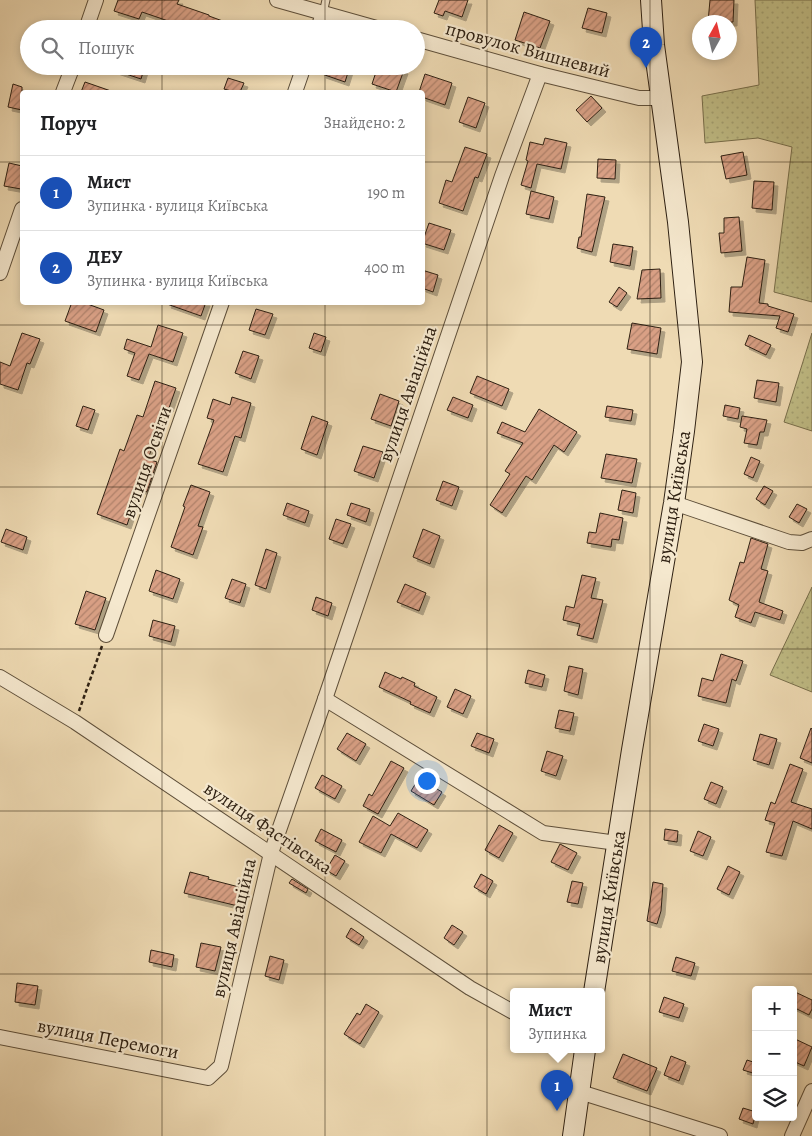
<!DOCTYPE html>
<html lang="uk">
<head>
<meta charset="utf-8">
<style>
	body { margin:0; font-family:Alegreya,serif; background:#f2f2f2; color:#202124 }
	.controls { position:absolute; right:15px; bottom:15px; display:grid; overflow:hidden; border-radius:5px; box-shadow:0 2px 8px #0003 }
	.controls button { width:45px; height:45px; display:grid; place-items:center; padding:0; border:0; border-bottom:1px solid #e0e0e0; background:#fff; color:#202124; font:25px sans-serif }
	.compass { position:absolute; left:692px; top:15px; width:45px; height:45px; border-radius:50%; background:#fff; box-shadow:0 2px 8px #0003; rotate:8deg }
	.you { position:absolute; left:426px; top:780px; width:18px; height:18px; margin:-12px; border:4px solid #fff; border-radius:50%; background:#1a73e8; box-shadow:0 0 0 8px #1a73e833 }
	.badge { display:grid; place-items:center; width:32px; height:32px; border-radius:50%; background:#8f2418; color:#fff; font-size:16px; font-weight:700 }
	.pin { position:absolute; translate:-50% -41px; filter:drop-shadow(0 1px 2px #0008) }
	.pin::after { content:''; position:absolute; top:26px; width:18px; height:15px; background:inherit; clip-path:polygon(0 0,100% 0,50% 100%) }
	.popup { position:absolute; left:510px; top:988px; width:95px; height:65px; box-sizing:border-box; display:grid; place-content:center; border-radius:5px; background:#fff; filter:drop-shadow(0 1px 4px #0005); font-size:16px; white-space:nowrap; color:#757577 }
	.popup b { font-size:19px; color:#202124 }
	.popup::after { content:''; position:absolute; left:50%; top:100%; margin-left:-10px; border:10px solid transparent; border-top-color:#fff }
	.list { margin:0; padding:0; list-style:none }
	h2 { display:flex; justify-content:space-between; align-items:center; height:65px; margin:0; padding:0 20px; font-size:21px }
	h2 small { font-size:16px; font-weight:400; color:#757577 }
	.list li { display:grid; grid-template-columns:32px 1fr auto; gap:15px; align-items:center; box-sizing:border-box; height:75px; padding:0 20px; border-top:1px solid #e0e0e0 }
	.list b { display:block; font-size:19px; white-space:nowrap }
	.list p { margin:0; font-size:16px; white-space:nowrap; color:#757577 }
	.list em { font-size:16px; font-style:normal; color:#757577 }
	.icon { flex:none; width:28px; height:28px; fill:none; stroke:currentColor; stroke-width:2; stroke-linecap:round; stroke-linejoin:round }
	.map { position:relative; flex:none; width:812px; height:1136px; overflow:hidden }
	.search { position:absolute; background:#fff; box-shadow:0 2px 8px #0003; left:20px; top:20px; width:405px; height:55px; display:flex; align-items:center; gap:12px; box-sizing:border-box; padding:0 18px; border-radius:28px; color:#757577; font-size:19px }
	.panel { position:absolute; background:#fff; box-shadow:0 2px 8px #0003; left:20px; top:90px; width:405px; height:215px; border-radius:5px }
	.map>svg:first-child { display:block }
</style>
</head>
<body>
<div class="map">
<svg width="812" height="1136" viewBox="0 0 812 1136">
	<defs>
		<pattern id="green-dots" width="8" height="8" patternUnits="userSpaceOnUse" patternTransform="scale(1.25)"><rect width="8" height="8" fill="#c1be87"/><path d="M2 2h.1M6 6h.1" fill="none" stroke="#a6a374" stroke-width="1.8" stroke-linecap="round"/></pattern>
		<pattern id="building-hatch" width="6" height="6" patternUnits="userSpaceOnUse" patternTransform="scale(1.25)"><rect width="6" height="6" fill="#d9a085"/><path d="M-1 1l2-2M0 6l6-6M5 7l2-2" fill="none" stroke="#b0826b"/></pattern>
		<filter id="shadow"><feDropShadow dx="4" dy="4" stdDeviation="0" flood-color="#0004"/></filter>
	</defs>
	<rect width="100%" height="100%" fill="#efdbb4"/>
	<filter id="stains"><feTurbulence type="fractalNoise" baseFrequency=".004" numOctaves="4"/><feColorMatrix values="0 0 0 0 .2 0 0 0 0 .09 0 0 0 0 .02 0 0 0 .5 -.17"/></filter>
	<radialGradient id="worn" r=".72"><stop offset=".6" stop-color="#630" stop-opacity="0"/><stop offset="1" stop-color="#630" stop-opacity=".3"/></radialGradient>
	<g fill="url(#green-dots)" stroke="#786f4c">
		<polygon points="755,0 812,0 812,302 774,292 792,147 758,138 705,143 702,96 759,85"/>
		<polygon points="812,333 812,431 784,422"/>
		<polygon points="812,587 812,692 770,675"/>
	</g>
	<g fill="url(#building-hatch)" stroke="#2e2012" filter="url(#shadow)">
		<polygon points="118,0 179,0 177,4 209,15 209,16 239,27 239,29 178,29 180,25 142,12 139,19 114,11"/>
		<polygon points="439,0 468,0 462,17 445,11 443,16 434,13"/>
		<polygon points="710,0 734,0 733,22 708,22"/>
		<polygon points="588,8 607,13 602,33 582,28"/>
		<polygon points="524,12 550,21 540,48 515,40"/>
		<polygon points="108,66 145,66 141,79 108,68"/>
		<polygon points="325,66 350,66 345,82 322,74"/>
		<polygon points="378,66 394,66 404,70 396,92 372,84"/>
		<polygon points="425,74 452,83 445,105 422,97 422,92 419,92"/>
		<polygon points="228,78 244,83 240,92 235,92 224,89"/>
		<polygon points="85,82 111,91 111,92 81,92"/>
		<polygon points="13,84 22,87 22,110 8,107"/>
		<polygon points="591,96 602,108 587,122 576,110"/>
		<polygon points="468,97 485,103 476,128 459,122"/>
		<polygon points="545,138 567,143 561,169 537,164 531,188 521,185 528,161 526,160 530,142 543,145"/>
		<polygon points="465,147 487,154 478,178 475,177 463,211 439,203 446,180 452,182"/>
		<polygon points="743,152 747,175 726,179 721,156"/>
		<polygon points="598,159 616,160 615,179 597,178"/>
		<polygon points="9,163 22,166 21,189 4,186"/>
		<polygon points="754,181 774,182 772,210 752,208"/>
		<polygon points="531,191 554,197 549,219 526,214"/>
		<polygon points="587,194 605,197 592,252 577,248 579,237 581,237"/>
		<polygon points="739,217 742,251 721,253 719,233 724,233 724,218"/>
		<polygon points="429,223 451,230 444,250 422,243"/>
		<polygon points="613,244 633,247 630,266 610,262"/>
		<polygon points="747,257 765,260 759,303 768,304 768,306 794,314 788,332 776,328 780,316 729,312 731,287 742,287"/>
		<polygon points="660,269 661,298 637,299 642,270"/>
		<polygon points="422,270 438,275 433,292 422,288"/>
		<polygon points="619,287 627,293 617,307 609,302"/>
		<polygon points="72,302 82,302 104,310 96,332 65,321"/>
		<polygon points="168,302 206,302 201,316 167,304"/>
		<polygon points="256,309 273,314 265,335 249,330"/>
		<polygon points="632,323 661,328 657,354 627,349"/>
		<polygon points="158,325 183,333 173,362 149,354 139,380 127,376 135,353 124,349 127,339 151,347"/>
		<polygon points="22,333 40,339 30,364 27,363 18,390 0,384 0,362 10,366"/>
		<polygon points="314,333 326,337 321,352 309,348"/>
		<polygon points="749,335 771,345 766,355 745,345"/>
		<polygon points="243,351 259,356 251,379 235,373"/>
		<polygon points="477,376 509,389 502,406 470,393"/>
		<polygon points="757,380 779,383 776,402 754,398"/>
		<polygon points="155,381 176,388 169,408 166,408 148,459 157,462 147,492 139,489 127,525 97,514 120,449 124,451 137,415 143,417"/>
		<polygon points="380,394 399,401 391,426 371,419"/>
		<polygon points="232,397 251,403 241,438 235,436 223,472 198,464 214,420 207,418 213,399 230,405"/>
		<polygon points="453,397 473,405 468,418 447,410"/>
		<polygon points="725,405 740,408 738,419 723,416"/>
		<polygon points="83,406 95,410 88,430 76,426"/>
		<polygon points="607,406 633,410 631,421 605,417"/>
		<polygon points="539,409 577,432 564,452 554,445 532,480 526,476 502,513 490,505 510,474 505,471 523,443 497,433 502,422 525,432"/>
		<polygon points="312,416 328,422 317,455 301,449"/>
		<polygon points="742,416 767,420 764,432 760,432 757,445 744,443 747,429 740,427"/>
		<polygon points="363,446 383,452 374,478 354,471"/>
		<polygon points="606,454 637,459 632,483 601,478"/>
		<polygon points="751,457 760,461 753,478 744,474"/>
		<polygon points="443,481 459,487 452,506 436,500"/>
		<polygon points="191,485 210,492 198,526 203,527 193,555 171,547 185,507 183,506"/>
		<polygon points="764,486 773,491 765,505 756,499"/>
		<polygon points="622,490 636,493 633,513 618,510"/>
		<polygon points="287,503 309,511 305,523 283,515"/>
		<polygon points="351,503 370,509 366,522 347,515"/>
		<polygon points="797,504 807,509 799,523 789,517"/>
		<polygon points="600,513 623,518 619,540 612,539 611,547 587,543 589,532 596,533"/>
		<polygon points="336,519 351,524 343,544 329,539"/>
		<polygon points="6,529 27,537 23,550 1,542"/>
		<polygon points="423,529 440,536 430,564 413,557"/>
		<polygon points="751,538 768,544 761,569 768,571 759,602 783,611 780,620 755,612 751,623 735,617 739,605 729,600 740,562 744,563"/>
		<polygon points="266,549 277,553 266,589 255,585"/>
		<polygon points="156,570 180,579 173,599 149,591"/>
		<polygon points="582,575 596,578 591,598 603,600 593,639 577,635 580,624 563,620 566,606 574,608"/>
		<polygon points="232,579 246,584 240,603 225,598"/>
		<polygon points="405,584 426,593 419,611 397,602"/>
		<polygon points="86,591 106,598 95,630 75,624"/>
		<polygon points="316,597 332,603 328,616 312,610"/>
		<polygon points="153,620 175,626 171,642 149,636"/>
		<polygon points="721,654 743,661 736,681 732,679 726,703 698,696 702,678 713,681"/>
		<polygon points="569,666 583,669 578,695 564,691"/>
		<polygon points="528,670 545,675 542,687 525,683"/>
		<polygon points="385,672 401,679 402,677 415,683 414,686 437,697 430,713 410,704 411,702 379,687"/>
		<polygon points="455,689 471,696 463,714 447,707"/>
		<polygon points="559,710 574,713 570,731 555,728"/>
		<polygon points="704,724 719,729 713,746 698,741"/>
		<polygon points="811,728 812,729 812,763 800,758"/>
		<polygon points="347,733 366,744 356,761 337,749"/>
		<polygon points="477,733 494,739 489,753 471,746"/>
		<polygon points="760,734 777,739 769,765 753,760"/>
		<polygon points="547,751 563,756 556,776 541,771"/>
		<polygon points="391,761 404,768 378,814 363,806 369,794 372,796"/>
		<polygon points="790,764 803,769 791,802 812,809 812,829 793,821 782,856 766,852 775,823 765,820 771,802 775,804"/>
		<polygon points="322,775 342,786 335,799 315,788"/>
		<polygon points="419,778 442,792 434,805 411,791"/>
		<polygon points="711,782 723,787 716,804 704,799"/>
		<polygon points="398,813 428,830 417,848 391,834 381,853 359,842 373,816 390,826"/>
		<polygon points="499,825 513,833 499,858 485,850"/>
		<polygon points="321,829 342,840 336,852 315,841"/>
		<polygon points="665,829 678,831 677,842 664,840"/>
		<polygon points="698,831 711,837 703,856 690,851"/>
		<polygon points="560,844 577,853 568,870 551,862"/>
		<polygon points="335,855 345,861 336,876 326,870"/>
		<polygon points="728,866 740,872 729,895 717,889"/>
		<polygon points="190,872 209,877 208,879 243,888 238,906 184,893"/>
		<polygon points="481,874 493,881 486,894 474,887"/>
		<polygon points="292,879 308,889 306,893 289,883"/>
		<polygon points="572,881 583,883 578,904 567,902"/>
		<polygon points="653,882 663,884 661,911 657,924 647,921"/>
		<polygon points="452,925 463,932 454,945 444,938"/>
		<polygon points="351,928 364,937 359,945 346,937"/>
		<polygon points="201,943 221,947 215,971 196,967"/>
		<polygon points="151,950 174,955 172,967 149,962"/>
		<polygon points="270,956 284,960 279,980 265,976"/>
		<polygon points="676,957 695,963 691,976 672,971"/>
		<polygon points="17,983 38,986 35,1005 15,1002"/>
		<polygon points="793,991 812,1000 812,1009 809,1015 793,1007"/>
		<polygon points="664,997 684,1004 679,1018 659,1012"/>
		<polygon points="366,1004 379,1012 360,1044 344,1034 357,1013 360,1015"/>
		<polygon points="793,1038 812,1047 804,1066 793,1061"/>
		<polygon points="623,1054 657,1068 647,1091 613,1078"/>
		<polygon points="671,1056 686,1062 679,1081 664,1075"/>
		<polygon points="747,1060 756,1063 756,1074 743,1070"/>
		<polygon points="743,1108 756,1112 753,1124 739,1119"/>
	</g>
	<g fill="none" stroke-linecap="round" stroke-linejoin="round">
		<defs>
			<polyline id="lane" points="323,13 326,0"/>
			<g id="street">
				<polyline points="277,0 380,29"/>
				<polyline points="86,29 96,0"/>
				<polyline points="318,29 323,13"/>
				<polyline points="416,39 540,74 639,98 661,98"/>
				<polyline points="63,92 73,66"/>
				<polyline points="295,92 304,66"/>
				<polyline points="0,273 22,209"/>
				<polyline points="674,503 789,542 802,543 812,539"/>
				<polyline points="106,635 222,302"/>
				<polyline points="0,677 75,722 470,988 513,1012"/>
				<polyline points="325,699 543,833 617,843"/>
				<polyline points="0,1037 208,1078 221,1066 271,853 325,699 502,176 540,74"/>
				<polyline points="580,1092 720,1136"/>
				<polyline points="792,1136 812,1091"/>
			</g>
			<g id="secondary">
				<polyline points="594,992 632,750 674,503 684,431 692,362 678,222 654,45 651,0"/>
				<polyline points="573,1136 585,1050"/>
			</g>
		</defs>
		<use href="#lane" stroke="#5e4f3a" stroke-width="9"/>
		<use href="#street" stroke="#5e4f3a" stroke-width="16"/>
		<use href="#secondary" stroke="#2e2012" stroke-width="22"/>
		<polyline stroke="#2e2012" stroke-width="2.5" stroke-dasharray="4 2.5" stroke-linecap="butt" points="79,711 102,646"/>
		<use href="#lane" stroke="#f5e8ce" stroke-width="7"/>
		<use href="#street" stroke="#f5e8ce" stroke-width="14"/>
		<use href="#secondary" stroke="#f5e8ce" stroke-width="20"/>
	</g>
	<path fill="none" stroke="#2e2012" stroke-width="1" stroke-opacity="0.55" d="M 162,0 L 162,29M 325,0 L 325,29M 487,0 L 487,1136M 650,0 L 650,1136M 162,66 L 162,92M 325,66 L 325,92M 0,162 L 22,162M 422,162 L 812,162M 162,302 L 162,1136M 325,302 L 325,1136M 0,325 L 812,325M 0,487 L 812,487M 0,649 L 812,649M 0,811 L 812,811M 0,974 L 812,974"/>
	<g text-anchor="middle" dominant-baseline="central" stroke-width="4.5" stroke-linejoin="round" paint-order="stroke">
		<g font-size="19" fill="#2e2012" stroke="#f5e8ce">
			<text transform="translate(528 50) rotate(15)">провулок Вишневий</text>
			<text transform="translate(408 394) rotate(-71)">вулиця Авіаційна</text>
			<text transform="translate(147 462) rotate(-71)">вулиця Освіти</text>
			<text transform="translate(674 497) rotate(-81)">вулиця Київська</text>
			<text transform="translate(268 828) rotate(34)">вулиця Фастівська</text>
			<text transform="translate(609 897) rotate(-81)">вулиця Київська</text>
			<text transform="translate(234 928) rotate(-77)">вулиця Авіаційна</text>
			<text transform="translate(108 1039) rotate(11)">вулиця Перемоги</text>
		</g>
	</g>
	<rect width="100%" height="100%" filter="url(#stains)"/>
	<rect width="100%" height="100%" fill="url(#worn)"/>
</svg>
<div class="controls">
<button>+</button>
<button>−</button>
<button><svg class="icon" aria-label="layers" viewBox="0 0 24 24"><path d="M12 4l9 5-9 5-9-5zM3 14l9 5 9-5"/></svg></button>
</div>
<svg class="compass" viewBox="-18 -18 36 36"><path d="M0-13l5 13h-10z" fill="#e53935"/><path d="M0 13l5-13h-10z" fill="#757577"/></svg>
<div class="you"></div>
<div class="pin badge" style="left:557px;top:1111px;background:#1a4fb4">1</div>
<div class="popup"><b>Мист</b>Зупинка</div>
<div class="pin badge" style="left:646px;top:68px;background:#1a4fb4">2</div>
<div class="search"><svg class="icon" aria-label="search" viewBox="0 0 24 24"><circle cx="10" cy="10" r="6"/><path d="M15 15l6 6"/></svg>Пошук</div>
<section class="panel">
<h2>Поруч<small>Знайдено: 2</small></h2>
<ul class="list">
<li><span class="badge" style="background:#1a4fb4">1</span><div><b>Мист</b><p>Зупинка · вулиця Київська</p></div><em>190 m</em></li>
<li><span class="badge" style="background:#1a4fb4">2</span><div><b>ДЕУ</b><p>Зупинка · вулиця Київська</p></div><em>400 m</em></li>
</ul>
</section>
</div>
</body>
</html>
